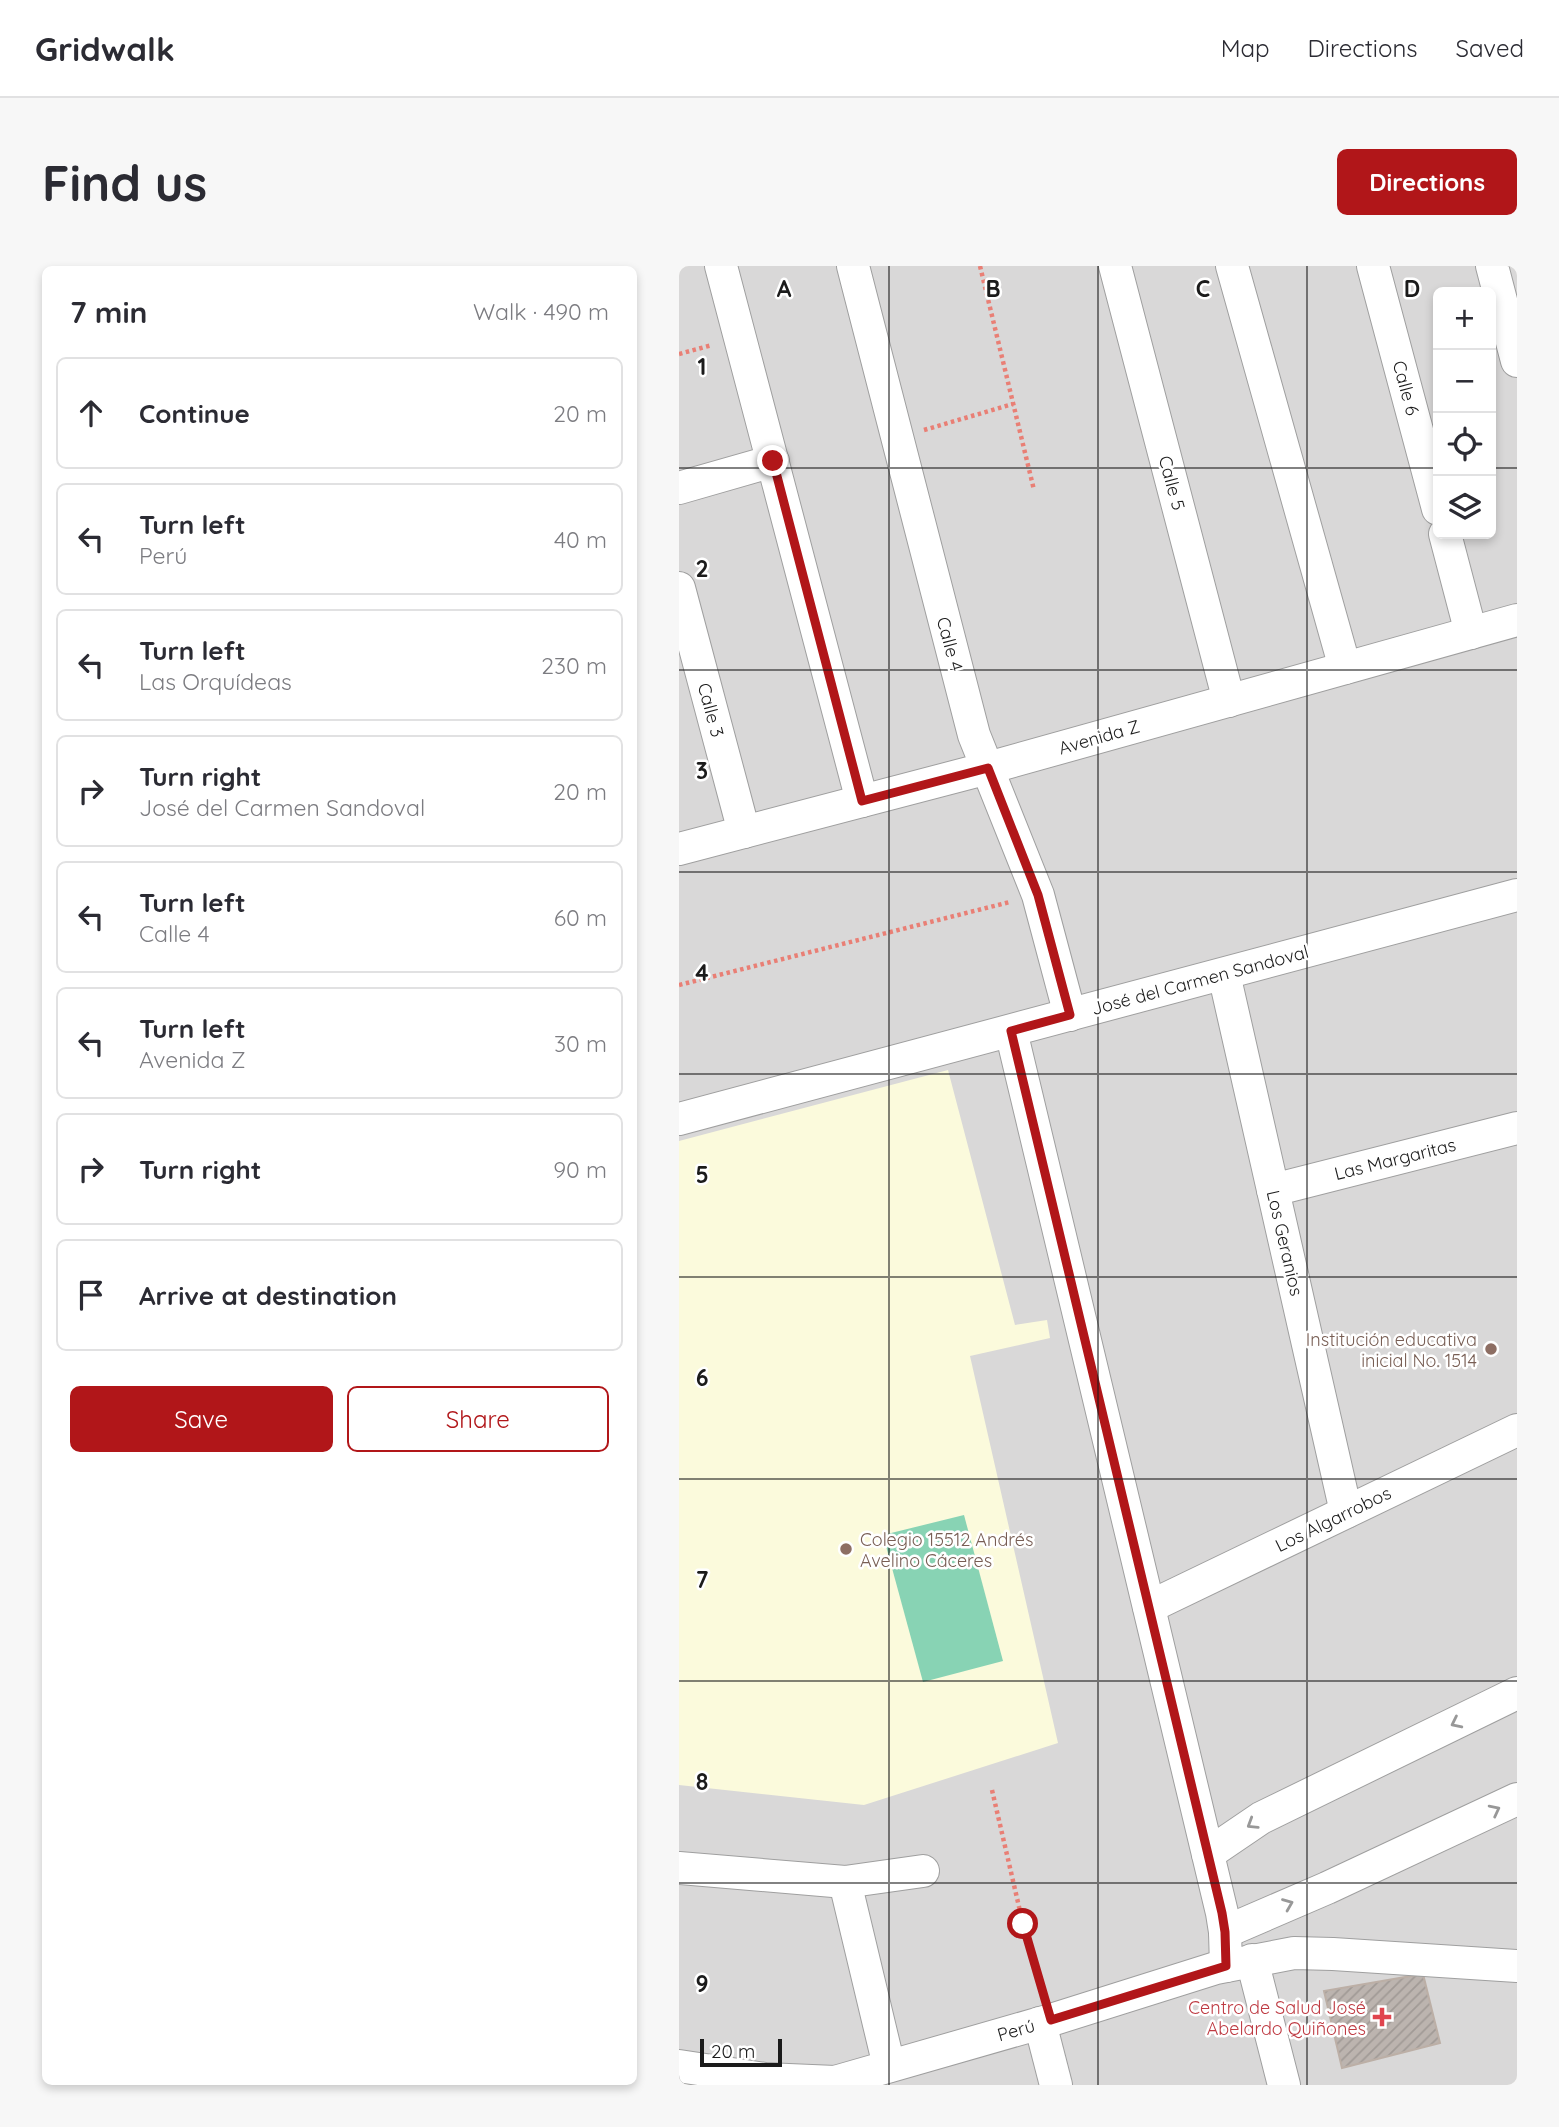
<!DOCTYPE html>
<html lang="en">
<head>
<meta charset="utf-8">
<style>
	body { margin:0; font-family:Quicksand,sans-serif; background:#f7f7f7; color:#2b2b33 }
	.controls { position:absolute; right:21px; top:21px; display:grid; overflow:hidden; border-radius:10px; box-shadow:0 4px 10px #0003 }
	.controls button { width:63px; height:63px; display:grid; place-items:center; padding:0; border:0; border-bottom:2px solid #e1e1e2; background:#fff; color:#2b2b33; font:35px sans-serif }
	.scale { position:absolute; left:21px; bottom:18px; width:82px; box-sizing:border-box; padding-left:7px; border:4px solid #1b1b1b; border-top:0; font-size:19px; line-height:24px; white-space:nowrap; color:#1b1b1b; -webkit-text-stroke:5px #fff; paint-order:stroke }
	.stop { position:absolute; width:21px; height:21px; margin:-16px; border:5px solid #b11619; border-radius:50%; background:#fff }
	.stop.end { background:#b11619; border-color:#fff; box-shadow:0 2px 7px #0008 }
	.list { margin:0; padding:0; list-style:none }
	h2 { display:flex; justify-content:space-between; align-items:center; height:91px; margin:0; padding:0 28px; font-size:30px }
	h2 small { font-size:23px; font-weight:400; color:#7c7c81 }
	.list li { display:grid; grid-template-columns:46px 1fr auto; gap:21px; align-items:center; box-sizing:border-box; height:112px; margin:0 14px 14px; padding:0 14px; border:2px solid #e1e1e2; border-radius:10px }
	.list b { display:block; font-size:26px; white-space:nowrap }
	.list p { margin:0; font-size:23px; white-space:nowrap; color:#7c7c81 }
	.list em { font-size:23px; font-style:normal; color:#7c7c81 }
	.actions { display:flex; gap:14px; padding:21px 28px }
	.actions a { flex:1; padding:16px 0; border:2px solid #b11619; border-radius:10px; text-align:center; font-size:24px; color:#b11619 }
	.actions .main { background:#b11619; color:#fff }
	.icon { flex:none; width:38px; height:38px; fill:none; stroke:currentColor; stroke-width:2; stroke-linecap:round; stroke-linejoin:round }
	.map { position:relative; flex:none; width:838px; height:1819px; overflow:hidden; border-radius:10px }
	header { display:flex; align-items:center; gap:42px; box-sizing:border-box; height:98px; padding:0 35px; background:#fff; border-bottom:2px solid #e1e1e2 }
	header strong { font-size:33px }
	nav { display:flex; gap:38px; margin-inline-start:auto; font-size:24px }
	.intro { display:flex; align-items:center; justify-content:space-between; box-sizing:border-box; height:168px; padding:0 42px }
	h1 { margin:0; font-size:49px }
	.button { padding:18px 32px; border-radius:10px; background:#b11619; color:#fff; font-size:24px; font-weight:700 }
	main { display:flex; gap:42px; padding:0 42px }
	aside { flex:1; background:#fff; border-radius:10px; box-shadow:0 4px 10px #0003 }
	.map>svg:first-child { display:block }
</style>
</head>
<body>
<header>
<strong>Gridwalk</strong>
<nav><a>Map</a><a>Directions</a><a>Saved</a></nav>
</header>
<div class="intro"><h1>Find us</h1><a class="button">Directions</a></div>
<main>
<aside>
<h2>7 min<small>Walk · 490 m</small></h2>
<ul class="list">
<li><svg class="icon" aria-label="ahead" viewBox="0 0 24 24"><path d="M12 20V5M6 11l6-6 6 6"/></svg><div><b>Continue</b></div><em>20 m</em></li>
<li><svg class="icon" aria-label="left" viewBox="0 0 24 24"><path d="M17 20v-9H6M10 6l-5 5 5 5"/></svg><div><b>Turn left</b><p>Perú</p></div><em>40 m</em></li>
<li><svg class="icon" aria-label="left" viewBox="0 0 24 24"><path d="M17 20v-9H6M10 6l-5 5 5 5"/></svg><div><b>Turn left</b><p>Las Orquídeas</p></div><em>230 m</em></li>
<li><svg class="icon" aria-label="right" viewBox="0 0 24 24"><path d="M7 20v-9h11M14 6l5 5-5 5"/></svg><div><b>Turn right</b><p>José del Carmen Sandoval</p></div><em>20 m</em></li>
<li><svg class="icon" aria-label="left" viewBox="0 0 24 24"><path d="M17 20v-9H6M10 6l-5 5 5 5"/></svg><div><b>Turn left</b><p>Calle 4</p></div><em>60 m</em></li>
<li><svg class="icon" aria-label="left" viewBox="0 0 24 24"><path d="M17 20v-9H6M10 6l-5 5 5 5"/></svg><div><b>Turn left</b><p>Avenida Z</p></div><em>30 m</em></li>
<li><svg class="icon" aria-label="right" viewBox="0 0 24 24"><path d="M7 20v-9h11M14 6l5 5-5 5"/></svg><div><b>Turn right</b></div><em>90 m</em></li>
<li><svg class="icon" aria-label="arrive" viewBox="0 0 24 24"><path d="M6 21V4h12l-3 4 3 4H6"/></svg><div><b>Arrive at destination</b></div></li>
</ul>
<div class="actions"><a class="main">Save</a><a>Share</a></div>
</aside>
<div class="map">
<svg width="838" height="1819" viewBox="0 0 838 1819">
	<defs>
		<pattern id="building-hatch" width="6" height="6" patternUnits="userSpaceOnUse" patternTransform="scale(1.75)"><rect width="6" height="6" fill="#bcb4af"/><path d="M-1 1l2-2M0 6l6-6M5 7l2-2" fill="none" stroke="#a19a96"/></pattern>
	</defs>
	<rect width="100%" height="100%" fill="#ece8e2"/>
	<path fill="#d9d8d8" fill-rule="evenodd" d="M 0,0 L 838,0 L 838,1819 L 0,1819 ZM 759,26 L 812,26 L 812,268 L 759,268 Z"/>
	<polygon fill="#fbfadc" points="269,804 336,1059 368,1054 371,1072 291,1090 379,1477 185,1539 0,1519 0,875"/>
	<polygon fill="#88d3b4" points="285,1249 324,1395 244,1416 204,1269"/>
	<polygon fill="url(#building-hatch)" stroke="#bcafa6" stroke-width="2" points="744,1708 761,1777 663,1802 645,1725"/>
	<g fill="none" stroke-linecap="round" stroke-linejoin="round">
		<defs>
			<g id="minor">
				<polyline points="42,0 183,535"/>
				<polyline points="174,0 295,469 359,629 391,749"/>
				<polyline points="436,0 550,435"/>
				<polyline points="553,0 666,402"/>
				<polyline points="694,0 759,243"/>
				<polyline points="813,0 838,95"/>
				<polyline points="0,222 94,195"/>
				<polyline points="766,268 792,367"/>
				<polyline points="0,322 65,566"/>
				<polyline points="0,583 309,502 838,354"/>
				<polyline points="545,708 667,1246"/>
				<polyline points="332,765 543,1647 546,1666 547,1700"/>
				<polyline points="0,853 838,629"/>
				<polyline points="594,924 838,862"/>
				<polyline points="470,1341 838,1164"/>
				<polyline points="529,1588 582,1552 838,1427"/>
				<polyline points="0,1602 166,1616 244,1605"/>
				<polyline points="166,1616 210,1800"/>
				<polyline points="546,1666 648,1622 838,1533"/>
				<polyline points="573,1694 605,1819"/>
				<polyline points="361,1757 377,1819"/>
				<polyline points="0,1800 86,1813 156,1816 372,1754 537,1702 615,1687 654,1688 838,1700"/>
			</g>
		</defs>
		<use href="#minor" stroke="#9f9f9f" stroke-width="34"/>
		<g stroke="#e97f75" stroke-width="4.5" stroke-dasharray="3.5 3.5" stroke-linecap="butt">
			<polyline points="301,0 355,224"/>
			<polyline points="0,88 33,79"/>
			<polyline points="245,164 334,138"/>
			<polyline points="0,719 331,636"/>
			<polyline points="313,1524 344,1658 364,1727"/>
		</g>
		<use href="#minor" stroke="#fff" stroke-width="32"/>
	</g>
	<defs><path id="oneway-chevron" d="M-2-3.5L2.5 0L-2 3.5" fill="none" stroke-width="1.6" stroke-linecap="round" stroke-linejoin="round" transform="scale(1.75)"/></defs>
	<g stroke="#989898">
		<use href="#oneway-chevron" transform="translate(777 1457) rotate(154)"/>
		<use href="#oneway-chevron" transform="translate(816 1544) rotate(-27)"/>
		<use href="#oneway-chevron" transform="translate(573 1558) rotate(148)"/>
		<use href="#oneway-chevron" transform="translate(609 1638) rotate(-22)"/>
	</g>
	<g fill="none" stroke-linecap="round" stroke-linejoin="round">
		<polyline stroke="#b11619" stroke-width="9" points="94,195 183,535 309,502 359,629 391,749 332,765 543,1647 546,1666 547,1700 372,1754 344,1658"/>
	</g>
	<path fill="none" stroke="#1b1b1b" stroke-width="2" stroke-opacity="0.55" d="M 210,0 L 210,1819M 419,0 L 419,1819M 628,0 L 628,1819M 0,202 L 759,202M 812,202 L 838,202M 0,404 L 838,404M 0,606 L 838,606M 0,808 L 838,808M 0,1011 L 838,1011M 0,1213 L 838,1213M 0,1415 L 838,1415M 0,1617 L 838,1617"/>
	<g fill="#8d6e63" stroke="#fff" stroke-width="2.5">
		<circle cx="812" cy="1083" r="7"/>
		<circle cx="167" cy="1283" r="7"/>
	</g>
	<path fill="#e0444e" stroke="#fff" stroke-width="2.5" d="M699.5 1740.5h7v7h7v7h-7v7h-7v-7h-7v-7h7z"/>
	<g text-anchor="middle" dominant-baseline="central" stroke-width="5" stroke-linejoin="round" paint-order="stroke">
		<g font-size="18" fill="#1b1b1b" stroke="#fff">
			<text transform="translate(727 122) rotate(75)">Calle 6</text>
			<text transform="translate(493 217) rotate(75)">Calle 5</text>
			<text transform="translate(271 378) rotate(75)">Calle 4</text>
			<text transform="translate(32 444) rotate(75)">Calle 3</text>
			<text transform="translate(420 471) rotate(-16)">Avenida Z</text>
			<text transform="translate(521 714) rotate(-15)">José del Carmen Sandoval</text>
			<text transform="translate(716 893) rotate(-14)">Las Margaritas</text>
			<text transform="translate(606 977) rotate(77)">Los Geranios</text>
			<text transform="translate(654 1253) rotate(-26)">Los Algarrobos</text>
			<text transform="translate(337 1764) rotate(-16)">Perú</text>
		</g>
		<g font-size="18" fill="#785e54" stroke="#fff" text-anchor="end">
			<text x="798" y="1073">Institución educativa<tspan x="798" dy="21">inicial No. 1514</tspan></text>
			<text x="181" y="1273" text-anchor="start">Colegio 15512 Andrés<tspan x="181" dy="21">Avelino Cáceres</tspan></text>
		</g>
		<g font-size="18" fill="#be3a42" stroke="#fff" text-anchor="end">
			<text x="687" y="1741">Centro de Salud José<tspan x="687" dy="21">Abelardo Quiñones</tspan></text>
		</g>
	</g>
	<g font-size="23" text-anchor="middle" font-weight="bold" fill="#1b1b1b" stroke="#fff" stroke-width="5" stroke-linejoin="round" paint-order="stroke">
		<text x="105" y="31">A</text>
		<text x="314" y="31">B</text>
		<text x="524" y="31">C</text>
		<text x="733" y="31">D</text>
		<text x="23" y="109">1</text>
		<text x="23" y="311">2</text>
		<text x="23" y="513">3</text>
		<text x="23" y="715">4</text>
		<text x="23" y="917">5</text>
		<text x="23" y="1120">6</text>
		<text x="23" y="1322">7</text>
		<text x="23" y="1524">8</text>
		<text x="23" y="1726">9</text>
	</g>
</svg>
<div class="controls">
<button>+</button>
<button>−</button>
<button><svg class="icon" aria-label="locate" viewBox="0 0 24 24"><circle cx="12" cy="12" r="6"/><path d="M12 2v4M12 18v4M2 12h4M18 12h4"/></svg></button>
<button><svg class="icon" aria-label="layers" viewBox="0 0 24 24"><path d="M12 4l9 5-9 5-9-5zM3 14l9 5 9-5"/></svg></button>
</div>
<div class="scale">20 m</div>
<div class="stop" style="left:344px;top:1658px"></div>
<div class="stop end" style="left:94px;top:195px"></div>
</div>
</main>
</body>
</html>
